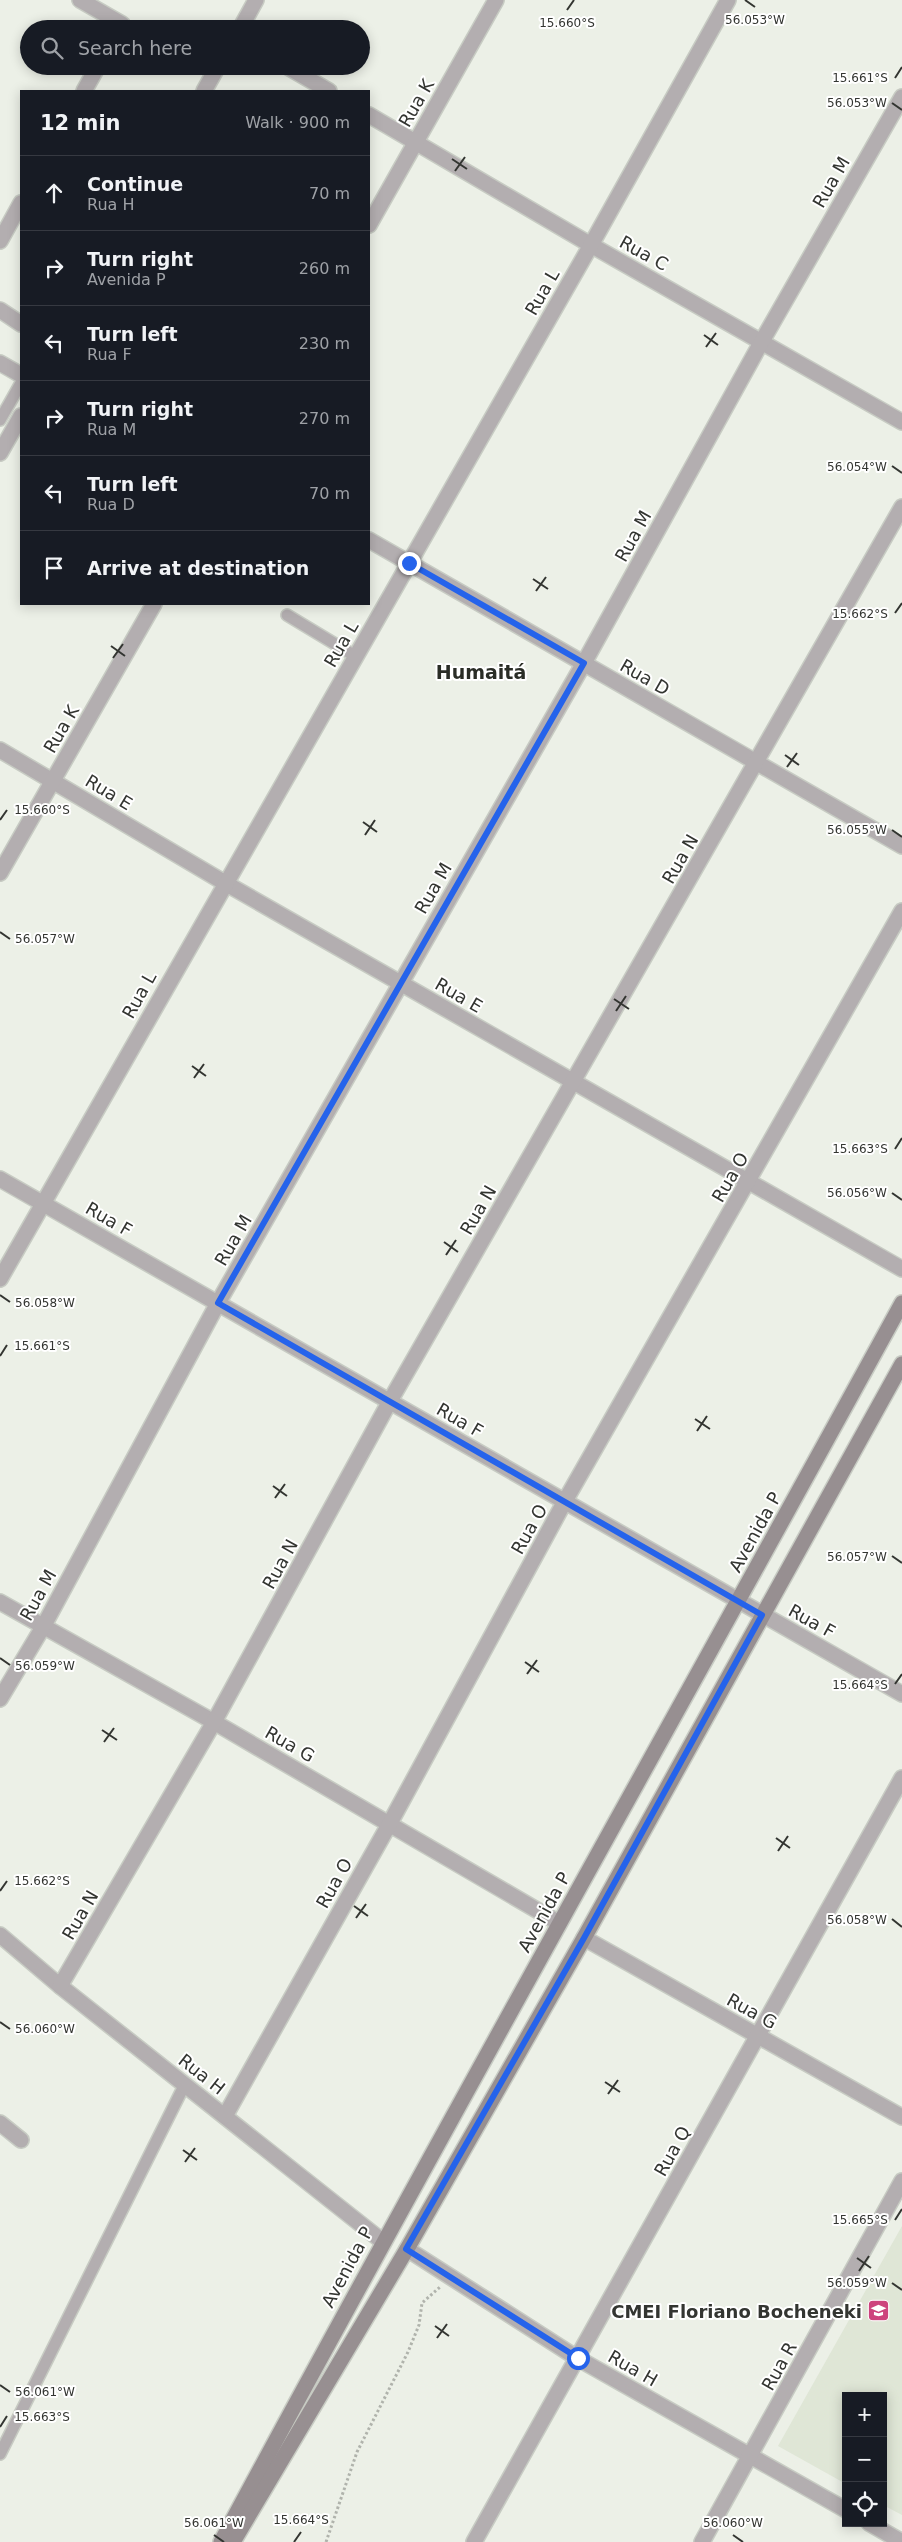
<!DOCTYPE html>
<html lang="en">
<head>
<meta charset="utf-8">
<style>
	body { margin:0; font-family:"DejaVu Sans",sans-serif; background:#20242c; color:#f1f3f6 }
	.controls { position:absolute; right:15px; bottom:15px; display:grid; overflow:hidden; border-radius:0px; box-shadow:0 2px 12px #0003 }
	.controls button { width:45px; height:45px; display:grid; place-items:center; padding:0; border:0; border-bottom:1px solid #363941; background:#171b24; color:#f1f3f6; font:25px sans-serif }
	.stop { position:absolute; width:15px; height:15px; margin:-11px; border:4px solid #2563eb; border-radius:50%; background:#fff }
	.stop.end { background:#2563eb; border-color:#fff; box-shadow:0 1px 5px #0008 }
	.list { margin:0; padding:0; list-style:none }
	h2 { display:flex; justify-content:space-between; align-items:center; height:65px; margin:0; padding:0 20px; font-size:21px }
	h2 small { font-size:16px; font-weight:400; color:#9ea1a6 }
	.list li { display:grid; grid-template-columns:32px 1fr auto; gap:15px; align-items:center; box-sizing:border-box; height:75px; padding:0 20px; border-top:1px solid #363941 }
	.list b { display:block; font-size:19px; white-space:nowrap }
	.list p { margin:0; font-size:16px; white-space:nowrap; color:#9ea1a6 }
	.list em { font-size:16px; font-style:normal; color:#9ea1a6 }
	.icon { flex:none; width:28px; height:28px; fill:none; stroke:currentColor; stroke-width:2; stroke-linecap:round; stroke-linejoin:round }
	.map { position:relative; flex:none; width:902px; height:2542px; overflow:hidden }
	.search { position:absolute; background:#171b24; box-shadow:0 2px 12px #0003; left:20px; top:20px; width:350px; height:55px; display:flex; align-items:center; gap:12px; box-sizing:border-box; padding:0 18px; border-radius:28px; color:#9ea1a6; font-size:19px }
	.panel { position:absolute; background:#171b24; box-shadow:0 2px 12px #0003; left:20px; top:90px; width:350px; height:515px; border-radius:0px }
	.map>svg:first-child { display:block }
</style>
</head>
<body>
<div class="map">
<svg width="902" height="2542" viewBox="0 0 902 2542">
	<rect width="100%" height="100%" fill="#ecf0e7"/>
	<polygon fill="#dfe6d6" points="902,2226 902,2515 883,2505 883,2396 846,2396 846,2484 778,2446"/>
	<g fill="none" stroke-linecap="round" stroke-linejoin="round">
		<defs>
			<g id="lane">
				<polyline points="0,420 21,383"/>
				<polyline points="287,615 355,656"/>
				<polyline points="0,2454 185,2084"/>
			</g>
			<g id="street">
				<polyline points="80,0 122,24 119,29"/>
				<polyline points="240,29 256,0"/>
				<polyline points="286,66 329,91"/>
				<polyline points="84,91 98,66"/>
				<polyline points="204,91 218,66"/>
				<polyline points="369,115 591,245 902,422"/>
				<polyline points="369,225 496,0"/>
				<polyline points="0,241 21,203"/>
				<polyline points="0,310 21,324"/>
				<polyline points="0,363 21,375"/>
				<polyline points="0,453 21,416"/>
				<polyline points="369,540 902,846"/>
				<polyline points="0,750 225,883 902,1269"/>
				<polyline points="0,873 154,604"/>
				<polyline points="0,1179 902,1694"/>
				<polyline points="0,1279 591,245 728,0"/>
				<polyline points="0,1602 214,1722 559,1923"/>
				<polyline points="0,1699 43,1627 218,1303 584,663 762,341 902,97"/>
				<polyline points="0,1935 60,1986 382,2241"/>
				<polyline points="584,1938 902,2117"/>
				<polyline points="60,1986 214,1722 390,1401 902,507"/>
				<polyline points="225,2116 390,1823 565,1501 902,911"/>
				<polyline points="0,2123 21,2140"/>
				<polyline points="407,2249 577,2358 846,2510"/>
				<polyline points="869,2523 902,2542"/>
				<polyline points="474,2542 902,1778"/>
				<polyline points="702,2542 902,2181"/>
			</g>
			<g id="secondary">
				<path d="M 221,2542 C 444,2127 676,1716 902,1303"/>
				<polyline points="233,2542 407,2249 584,1938 902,1364"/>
			</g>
		</defs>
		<use href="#lane" stroke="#c7cbc3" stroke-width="14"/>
		<use href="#street" stroke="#c7cbc3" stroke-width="18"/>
		<use href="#secondary" stroke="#c7cbc3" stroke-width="18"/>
		<polyline stroke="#b0b3ac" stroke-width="3" stroke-dasharray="2.5 2.5" stroke-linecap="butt" points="326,2542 357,2452 408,2352 419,2325 422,2303 440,2287"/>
		<use href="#lane" stroke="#b3aeb0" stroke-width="11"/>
		<use href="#street" stroke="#b3aeb0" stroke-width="15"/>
		<use href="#secondary" stroke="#978f91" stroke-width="15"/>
	</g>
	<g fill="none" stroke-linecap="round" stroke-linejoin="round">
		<polyline stroke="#2563eb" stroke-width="6" points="409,563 584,663 218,1303 762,1615 584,1938 406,2249 578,2358"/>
	</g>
	<path fill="none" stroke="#333531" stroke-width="2" d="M 745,0 L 755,7M 567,10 L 574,0M 895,78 L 902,67M 892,103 L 902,110M 452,159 L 467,169M 455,171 L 465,157M 704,335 L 718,345M 706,347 L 716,333M 892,466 L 902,473M 533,579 L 548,589M 536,591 L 546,577M 895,613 L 902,603M 111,646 L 125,656M 113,658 L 123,644M 785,755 L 799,765M 787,767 L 797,753M 0,820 L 7,810M 363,822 L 377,832M 892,830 L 902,837M 365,835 L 375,820M 0,932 L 10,939M 614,999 L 629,1009M 616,1011 L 626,996M 192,1066 L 206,1076M 194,1078 L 204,1064M 895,1149 L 902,1138M 892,1193 L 902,1200M 444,1242 L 458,1252M 446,1255 L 456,1240M 0,1295 L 10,1302M 0,1356 L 7,1345M 695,1419 L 710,1429M 697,1431 L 707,1416M 273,1486 L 287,1496M 275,1498 L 285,1484M 892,1556 L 902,1563M 0,1658 L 10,1665M 525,1662 L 539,1672M 527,1674 L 537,1660M 895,1684 L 902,1674M 102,1730 L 117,1740M 104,1742 L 114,1728M 776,1838 L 790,1848M 778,1851 L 788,1836M 0,1891 L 7,1881M 354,1906 L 368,1916M 356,1918 L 366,1904M 892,1919 L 902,1927M 0,2022 L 10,2029M 605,2082 L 620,2092M 608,2094 L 618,2080M 183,2150 L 197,2160M 185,2162 L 195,2148M 895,2220 L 902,2209M 857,2258 L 871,2268M 859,2271 L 869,2256M 892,2283 L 902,2290M 435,2326 L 449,2336M 437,2338 L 447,2324M 0,2385 L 10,2392M 0,2427 L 7,2416M 214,2535 L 224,2542M 733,2535 L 743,2542M 294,2542 L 301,2532"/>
	<defs>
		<symbol id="school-square" viewBox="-11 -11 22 22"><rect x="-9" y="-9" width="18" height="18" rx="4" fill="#cd437d" stroke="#fff"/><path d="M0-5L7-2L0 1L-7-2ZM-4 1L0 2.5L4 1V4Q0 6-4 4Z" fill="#fff"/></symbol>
	</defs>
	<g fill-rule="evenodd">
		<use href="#school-square" x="866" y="2298" width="25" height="25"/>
	</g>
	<g text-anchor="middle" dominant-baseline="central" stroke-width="4" stroke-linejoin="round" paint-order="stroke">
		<g font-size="18" fill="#333531" stroke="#fff">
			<text transform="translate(416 103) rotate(-60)">Rua K</text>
			<text transform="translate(831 182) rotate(-60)">Rua M</text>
			<text transform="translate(644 253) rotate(29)">Rua C</text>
			<text transform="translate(542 292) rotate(-60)">Rua L</text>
			<text transform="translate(633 536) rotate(-61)">Rua M</text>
			<text transform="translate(341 644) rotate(-60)">Rua L</text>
			<text transform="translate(645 677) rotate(30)">Rua D</text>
			<text transform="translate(61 729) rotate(-60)">Rua K</text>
			<text transform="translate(109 792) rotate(31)">Rua E</text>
			<text transform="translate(680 859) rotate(-60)">Rua N</text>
			<text transform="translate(433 888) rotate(-60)">Rua M</text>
			<text transform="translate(139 995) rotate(-61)">Rua L</text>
			<text transform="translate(459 995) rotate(30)">Rua E</text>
			<text transform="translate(730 1177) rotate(-60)">Rua O</text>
			<text transform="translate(478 1210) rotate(-60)">Rua N</text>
			<text transform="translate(109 1219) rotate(30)">Rua F</text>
			<text transform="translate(233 1240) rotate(-60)">Rua M</text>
			<text transform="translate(460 1420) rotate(30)">Rua F</text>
			<text transform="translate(529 1529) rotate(-61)">Rua O</text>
			<text transform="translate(755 1532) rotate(-61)">Avenida P</text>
			<text transform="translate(280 1564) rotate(-61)">Rua N</text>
			<text transform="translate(38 1595) rotate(-61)">Rua M</text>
			<text transform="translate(812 1621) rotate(29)">Rua F</text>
			<text transform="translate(290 1744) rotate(30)">Rua G</text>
			<text transform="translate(334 1883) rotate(-61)">Rua O</text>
			<text transform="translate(544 1912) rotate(-61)">Avenida P</text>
			<text transform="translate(80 1915) rotate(-60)">Rua N</text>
			<text transform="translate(752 2011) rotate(29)">Rua G</text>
			<text transform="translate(202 2074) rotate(38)">Rua H</text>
			<text transform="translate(672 2151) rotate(-61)">Rua Q</text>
			<text transform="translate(347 2267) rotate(-62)">Avenida P</text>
			<text transform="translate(779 2366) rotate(-61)">Rua R</text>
			<text transform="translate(633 2368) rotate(30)">Rua H</text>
		</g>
		<g font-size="18" font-weight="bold" fill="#333531" stroke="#fff" text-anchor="end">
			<text x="862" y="2311">CMEI Floriano Bocheneki</text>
		</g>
		<g font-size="19" font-weight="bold" fill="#2a2d26" stroke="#fff">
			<text x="481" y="672">Humaitá</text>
		</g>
	</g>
	<g font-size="12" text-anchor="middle" fill="#333531" stroke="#fff" stroke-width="4" stroke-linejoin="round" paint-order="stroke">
		<text x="755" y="24">56.053°W</text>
		<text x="567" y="27">15.660°S</text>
		<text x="860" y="82">15.661°S</text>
		<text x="857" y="107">56.053°W</text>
		<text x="857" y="471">56.054°W</text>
		<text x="860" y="618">15.662°S</text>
		<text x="42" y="814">15.660°S</text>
		<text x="857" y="834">56.055°W</text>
		<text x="45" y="943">56.057°W</text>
		<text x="860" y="1153">15.663°S</text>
		<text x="857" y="1197">56.056°W</text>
		<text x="45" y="1307">56.058°W</text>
		<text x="42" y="1350">15.661°S</text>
		<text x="857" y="1561">56.057°W</text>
		<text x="45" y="1670">56.059°W</text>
		<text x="860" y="1689">15.664°S</text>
		<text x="42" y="1885">15.662°S</text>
		<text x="857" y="1924">56.058°W</text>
		<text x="45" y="2033">56.060°W</text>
		<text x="860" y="2224">15.665°S</text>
		<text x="857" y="2287">56.059°W</text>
		<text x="45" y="2396">56.061°W</text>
		<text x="42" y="2421">15.663°S</text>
		<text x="301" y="2524">15.664°S</text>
		<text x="214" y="2527">56.061°W</text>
		<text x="733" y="2527">56.060°W</text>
	</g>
</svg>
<div class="controls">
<button>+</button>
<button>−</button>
<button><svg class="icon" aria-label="locate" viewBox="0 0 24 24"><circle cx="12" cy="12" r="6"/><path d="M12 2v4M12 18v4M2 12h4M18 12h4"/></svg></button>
</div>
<div class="stop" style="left:578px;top:2358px"></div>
<div class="stop end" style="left:409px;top:563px"></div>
<div class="search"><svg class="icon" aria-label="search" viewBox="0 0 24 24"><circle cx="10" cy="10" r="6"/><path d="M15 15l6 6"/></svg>Search here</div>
<section class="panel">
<h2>12 min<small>Walk · 900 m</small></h2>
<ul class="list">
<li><svg class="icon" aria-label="ahead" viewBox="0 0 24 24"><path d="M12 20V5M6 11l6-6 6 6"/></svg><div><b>Continue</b><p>Rua H</p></div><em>70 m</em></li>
<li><svg class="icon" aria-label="right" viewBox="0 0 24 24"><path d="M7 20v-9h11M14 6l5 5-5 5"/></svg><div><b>Turn right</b><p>Avenida P</p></div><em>260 m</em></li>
<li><svg class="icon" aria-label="left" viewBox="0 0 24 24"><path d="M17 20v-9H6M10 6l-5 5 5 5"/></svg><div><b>Turn left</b><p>Rua F</p></div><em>230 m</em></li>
<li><svg class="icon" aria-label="right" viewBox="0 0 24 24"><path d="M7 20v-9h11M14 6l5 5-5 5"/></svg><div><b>Turn right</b><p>Rua M</p></div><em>270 m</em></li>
<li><svg class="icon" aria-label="left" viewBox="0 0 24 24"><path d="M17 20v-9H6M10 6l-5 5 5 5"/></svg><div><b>Turn left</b><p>Rua D</p></div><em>70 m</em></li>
<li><svg class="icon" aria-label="arrive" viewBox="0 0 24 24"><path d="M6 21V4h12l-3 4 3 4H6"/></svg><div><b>Arrive at destination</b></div></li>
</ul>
</section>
</div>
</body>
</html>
